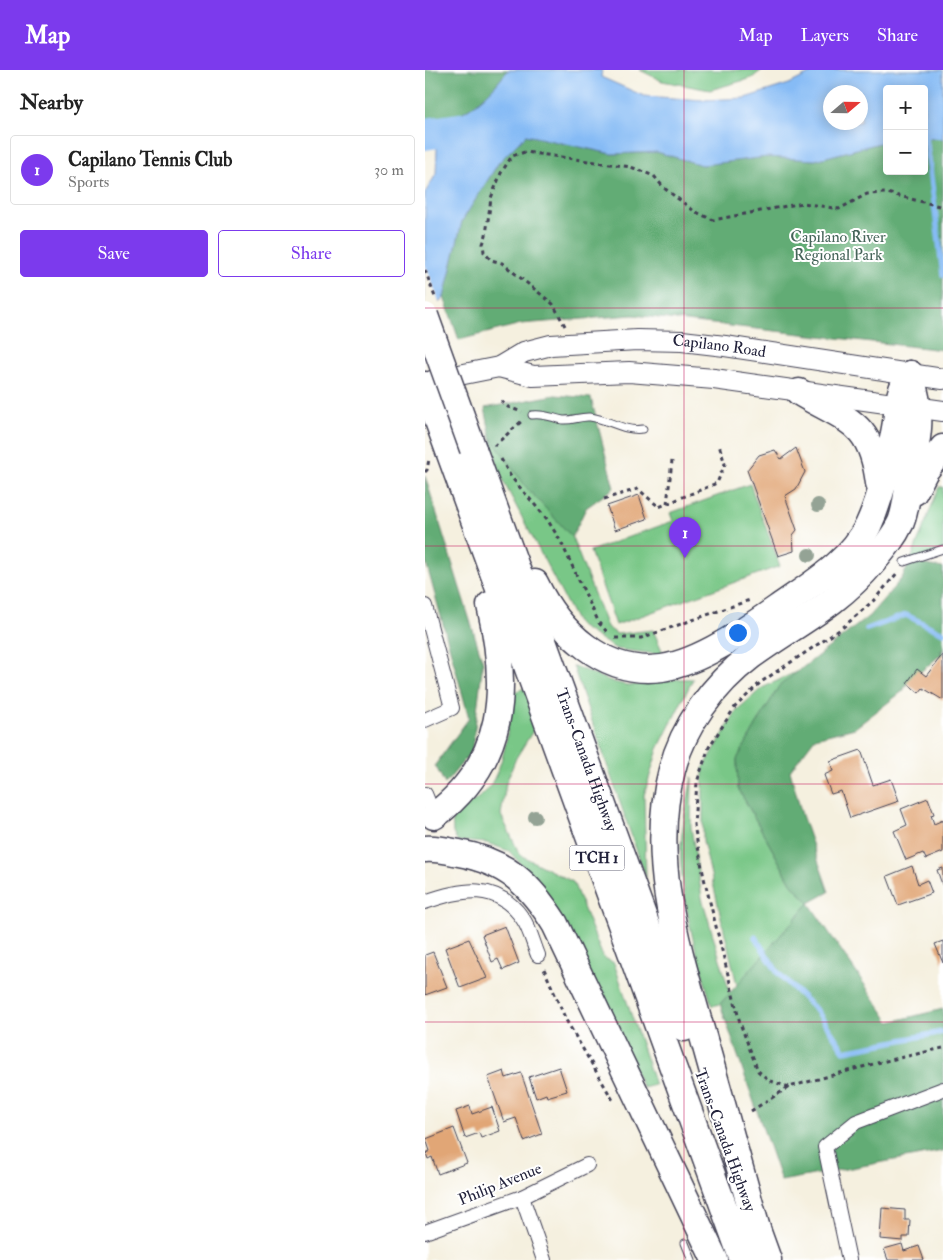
<!DOCTYPE html>
<html lang="en">
<head>
<meta charset="utf-8">
<style>
	body { margin:0; font-family:"IM FELL Double Pica",serif; background:#f2f2f2; color:#222 }
	.controls { position:absolute; right:15px; top:15px; display:grid; overflow:hidden; border-radius:5px; box-shadow:0 2px 12px #0003 }
	.controls button { width:45px; height:45px; display:grid; place-items:center; padding:0; border:0; border-bottom:1px solid #e0e0e0; background:#fff; color:#222; font:25px sans-serif }
	.compass { position:absolute; left:398px; top:15px; width:45px; height:45px; border-radius:50%; background:#fff; box-shadow:0 2px 12px #0003; rotate:70deg }
	.you { position:absolute; left:312px; top:562px; width:18px; height:18px; margin:-12px; border:4px solid #fff; border-radius:50%; background:#1a73e8; box-shadow:0 0 0 8px #1a73e833 }
	.badge { display:grid; place-items:center; width:32px; height:32px; border-radius:50%; background:#7c3aed; color:#fff; font-size:16px; font-weight:700 }
	.pin { position:absolute; translate:-50% -41px; filter:drop-shadow(0 1px 2px #0008) }
	.pin::after { content:''; position:absolute; top:26px; width:18px; height:15px; background:inherit; clip-path:polygon(0 0,100% 0,50% 100%) }
	.list { margin:0; padding:0; list-style:none }
	h2 { display:flex; justify-content:space-between; align-items:center; height:65px; margin:0; padding:0 20px; font-size:21px }
	h2 small { font-size:16px; font-weight:400; color:#767676 }
	.list li { display:grid; grid-template-columns:32px 1fr auto; gap:15px; align-items:center; box-sizing:border-box; height:70px; margin:0 10px 10px; padding:0 10px; border:1px solid #e0e0e0; border-radius:5px }
	.list b { display:block; font-size:19px; white-space:nowrap }
	.list p { margin:0; font-size:16px; white-space:nowrap; color:#767676 }
	.list em { font-size:16px; font-style:normal; color:#767676 }
	.actions { display:flex; gap:10px; padding:15px 20px }
	.actions a { flex:1; padding:11px 0; border:1px solid #7c3aed; border-radius:5px; text-align:center; font-size:18px; color:#7c3aed }
	.actions .main { background:#7c3aed; color:#fff }
	.map { position:relative; flex:none; width:518px; height:1190px; overflow:hidden }
	header { display:flex; align-items:center; gap:30px; box-sizing:border-box; height:70px; padding:0 25px; background:#7c3aed; color:#fff }
	header strong { font-size:24px }
	nav { display:flex; gap:28px; margin-inline-start:auto; font-size:18px }
	main { display:flex }
	aside { flex:1; background:#fff }
	.map>svg:first-child { display:block }
</style>
</head>
<body>
<header>
<strong>Map</strong>
<nav><a>Map</a><a>Layers</a><a>Share</a></nav>
</header>
<main>
<aside>
<h2>Nearby<small></small></h2>
<ul class="list">
<li><span class="badge">1</span><div><b>Capilano Tennis Club</b><p>Sports</p></div><em>30 m</em></li>
</ul>
<div class="actions"><a class="main">Save</a><a>Share</a></div>
</aside>
<div class="map">
<svg width="518" height="1190" viewBox="0 0 518 1190">
	<rect width="100%" height="100%" fill="#fff"/>
	<filter id="ink" filterUnits="userSpaceOnUse"><feTurbulence type="fractalNoise" baseFrequency=".02" numOctaves="2"/><feDisplacementMap in="SourceGraphic" scale="10" xChannelSelector="R" yChannelSelector="G"/><feConvolveMatrix kernelMatrix="1 2 1 2 8 2 1 2 1" color-interpolation-filters="sRGB"/></filter>
	<filter id="wash" filterUnits="userSpaceOnUse"><feTurbulence type="fractalNoise" baseFrequency=".0096" numOctaves="4" result="noise"/><feDisplacementMap in="SourceGraphic" scale="20" xChannelSelector="R" yChannelSelector="G"/><feGaussianBlur stdDeviation="1.12" result="paint"/><feColorMatrix in="noise" values="0 0 0 0 0 0 0 0 0 0 0 0 0 0 0 0 0 1.4 0 .05"/><feComposite in="paint" operator="in"/></filter>
	<g filter="url(#wash)">
		<rect width="100%" height="100%" fill="#f5f0df"/>
		<g fill="#79c787" stroke="#4e7461">
			<polygon points="215,0 337,0 327,8 285,20 237,11"/>
			<polygon points="66,368 147,467 182,557 192,564 228,560 239,585 191,579 153,555 75,405"/>
			<polygon points="325,414 355,496 191,555 165,481 248,451 245,443"/>
			<polygon points="514,417 518,417 518,479 485,492"/>
			<path d="M 148,596 C 163,601 188,614 203,615 C 225,616 246,607 268,609 L 233,679 L 219,725 L 221,808 Z"/>
			<polygon points="373,601 353,618 312,689 313,718 366,813 384,833 312,915 278,771 278,699 312,640 337,618"/>
			<path d="M 102,617 L 111,656 L 91,688 L 81,713 L 76,745 L 95,785 L 148,812 L 178,887 L 189,893 L 230,1015 L 218,1018 L 120,821 L 84,781 L 62,773 L 32,771 L 28,763 L 27,744 C 38,737 55,729 63,719 C 81,692 85,655 84,624 Z"/>
			<path d="M 267,707 L 266,757 L 277,828 L 305,923 L 295,934 L 287,936 C 273,890 259,843 256,794 C 254,765 262,735 267,707 Z"/>
		</g>
		<g fill="#62ac74" stroke="#426758">
			<path d="M 0,0 L 83,0 C 64,26 43,43 13,54 L 0,48 Z"/>
			<polygon points="101,65 187,84 232,82 277,95 342,87 390,90 462,71 462,101 499,101 499,67 518,69 518,280 208,245 96,254 34,270 19,227 37,151 74,92"/>
			<polygon points="130,325 166,328 189,418 161,438 147,467 101,417 66,368 60,338"/>
			<polygon points="0,406 58,592 47,681 20,714 10,695 44,648 0,489"/>
			<polygon points="485,492 518,498 518,581 515,581 518,583 482,613 478,621 430,658 390,668 365,701 377,745 404,822 384,833 465,952 518,939 518,1081 356,1111 295,934 384,833 366,813 313,718 312,689 354,616 444,546 477,508"/>
		</g>
		<path fill="#86bbf5" stroke="#546e98" fill-rule="evenodd" d="M 83,0 L 177,0 L 176,7 L 219,26 L 278,30 L 320,28 L 364,14 L 392,0 L 518,0 L 518,69 L 499,67 L 499,19 L 462,19 L 462,71 L 390,90 L 342,87 L 277,95 L 232,82 L 187,84 L 101,65 L 74,92 L 37,151 L 19,227 L 0,246 L 0,123 L 11,104 L 13,54 C 43,43 64,26 83,0 ZM 406,22 L 436,22 L 436,52 L 406,52 Z"/>
		<polygon fill="#f5f0df" points="0,193 15,234 0,248"/>
		<g fill="none" stroke-linecap="round" stroke-linejoin="round">
			<g stroke="#86bbf5" stroke-width="5.5">
				<polyline points="499,50 518,205"/>
				<polyline points="442,559 481,545 518,563"/>
				<polyline points="330,867 353,903 392,941 419,981 518,962"/>
			</g>
			<polyline stroke="#86bbf5" stroke-width="32" points="0,64 55,56"/>
		</g>
		<g id="blocks">
			<g fill="#e1a676">
				<polygon points="371,378 380,402 371,419 360,426 372,460 368,465 369,481 353,486 322,400 334,385 350,380 356,389"/>
				<polygon points="214,425 222,449 190,460 182,436"/>
				<polygon points="518,584 518,630 498,618 494,623 482,613 492,599 501,606"/>
				<polygon points="436,680 448,715 466,709 474,731 425,748 416,721 406,724 399,705 408,701 405,691"/>
				<polygon points="503,728 509,744 506,745 509,754 518,750 518,782 501,789 498,783 481,790 469,761 482,755 476,739"/>
				<polygon points="487,796 493,814 502,810 507,823 473,835 462,806"/>
				<polygon points="518,798 518,817 512,800"/>
				<polygon points="80,856 94,893 78,900 73,889 67,892 57,865"/>
				<polygon points="44,869 62,908 35,918 20,878"/>
				<polygon points="518,871 518,893 510,874"/>
				<polygon points="8,882 22,917 0,925 0,885"/>
				<polygon points="134,997 142,1021 122,1027 121,1024 111,1028 104,1007"/>
				<polygon points="79,1001 81,1008 96,1003 117,1064 99,1071 91,1048 79,1052 63,1007"/>
				<polygon points="45,1036 47,1044 67,1037 75,1061 56,1068 54,1063 40,1068 31,1041"/>
				<polygon points="29,1058 42,1093 13,1104 7,1087 3,1089 1,1083 5,1081 1,1069"/>
				<polygon points="457,1138 480,1140 480,1150 485,1150 484,1167 478,1167 478,1171 455,1169"/>
				<polygon points="477,1174 479,1181 494,1176 499,1190 463,1190 459,1179"/>
			</g>
		</g>
	</g>
	<g filter="url(#ink)">
		<use href="#blocks" fill-opacity="0" stroke="#424154" stroke-width="1"/>
		<g fill="none" stroke-linecap="round" stroke-linejoin="round">
			<defs>
				<g id="service">
					<path d="M 107,345 C 119,343 127,348 138,350 C 147,351 156,346 165,347 C 183,349 199,362 218,359"/>
					<polyline points="479,492 518,479"/>
					<polyline points="260,1173 267,1190"/>
				</g>
				<g id="minor">
					<polyline points="0,536 27,638 0,650"/>
					<polyline points="0,724 9,746"/>
					<path d="M 0,832 C 37,819 72,811 98,849 C 105,859 108,873 113,885"/>
					<polyline points="97,1127 119,1190"/>
					<polyline points="0,1162 97,1127 162,1095"/>
					<polyline points="424,1190 400,1077 431,1052 518,1019"/>
				</g>
				<g id="secondary">
					<polyline points="74,297 108,306 204,302 289,309 518,341"/>
					<path id="s1" d="M 9,310 L 74,297 L 99,282 L 126,275 L 212,270 L 257,271 L 300,276 L 518,309"/>
				</g>
				<g id="motorway">
					<polyline points="0,315 318,1190"/>
					<path d="M 374,322 C 422,351 446,350 454,413"/>
					<path id="s2" d="M 48,379 L 259,958"/>
					<polyline points="489,422 500,401 518,378"/>
					<path d="M 110,513 C 133,561 179,606 237,598 C 277,592 324,558 357,535 C 387,514 426,491 443,456 C 457,426 464,391 470,358 C 474,337 472,323 485,304"/>
					<path d="M 9,746 C 82,691 84,618 65,535"/>
					<path d="M 0,779 C 11,778 24,781 34,783 C 82,792 105,814 130,854 L 290,1190"/>
					<polyline points="326,1143 343,1190"/>
					<path d="M 332,1159 C 315,1099 298,1038 281,977 C 256,888 222,793 247,700 C 258,656 289,614 326,586 C 371,553 410,537 448,492 C 459,479 469,467 476,452 C 482,436 482,420 485,404 C 494,365 498,343 485,304"/>
				</g>
			</defs>
			<use href="#service" stroke="#424154" stroke-width="9"/>
			<use href="#minor" stroke="#424154" stroke-width="16"/>
			<use href="#secondary" stroke="#424154" stroke-width="22"/>
			<use href="#motorway" stroke="#424154" stroke-width="29"/>
			<g stroke="#424154" stroke-width="3" stroke-dasharray="4 4" stroke-linecap="butt">
				<polyline points="140,256 128,234 77,193 66,190 59,182 58,174 61,165 66,128 76,103 87,86 100,82 206,97 229,106 239,118 269,141 288,150 378,133 414,139 442,124 462,123 518,137"/>
				<polyline points="76,331 83,337 97,342"/>
				<polyline points="69,376 98,350"/>
				<polyline points="76,389 86,407 122,449 136,472 174,553 183,563"/>
				<polyline points="0,402 2,400 4,389"/>
				<polyline points="179,429 213,419 234,437 292,413 300,394 294,375"/>
				<polyline points="242,434 247,391"/>
				<polyline points="190,568 216,568 325,530"/>
				<polyline points="119,899 141,950 189,1032"/>
				<polyline points="364,1017 345,1011 333,1001 315,953 279,808 269,755 272,712 284,677 310,637 336,612 416,559 449,530 473,502"/>
				<polyline points="326,1041 364,1017 452,993 518,978"/>
			</g>
			<use href="#service" stroke="#fff" stroke-width="7"/>
			<use href="#minor" stroke="#fff" stroke-width="14"/>
			<use href="#secondary" stroke="#fff" stroke-width="20"/>
			<use href="#motorway" stroke="#fff" stroke-width="26"/>
			<defs>
				<polyline id="motorway-bridge" points="0,246 48,379"/>
			</defs>
			<use href="#motorway-bridge" stroke="#424154" stroke-width="29" stroke-linecap="butt"/>
			<polyline stroke="#424154" stroke-width="3" stroke-dasharray="4 4" stroke-linecap="butt" points="0,200 10,227"/>
			<use href="#motorway-bridge" stroke="#fff" stroke-width="26"/>
		</g>
		<g fill="#94a395">
			<circle cx="393" cy="435" r="7"/>
			<circle cx="384" cy="485" r="7"/>
			<circle cx="110" cy="747" r="7"/>
		</g>
	</g>
	<path fill="none" stroke="#c2185b" stroke-width="1" stroke-opacity="0.55" d="M 259,0 L 259,1190M 0,238 L 518,238M 0,476 L 518,476M 0,714 L 518,714M 0,952 L 518,952"/>
	<g text-anchor="middle" dominant-baseline="central" stroke-width="4" stroke-linejoin="round" paint-order="stroke">
		<rect fill="#fff" stroke="#646476" stroke-width="1" x="144.5" y="775.5" width="55" height="25" rx="4"/>
		<g font-size="15" font-weight="bold" fill="#22223b">
			<text x="172" y="788">TCH 1</text>
		</g>
		<g font-size="16" fill="#456459" stroke="#fff">
			<text x="413" y="167">Capilano River<tspan x="413" dy="18">Regional Park</tspan></text>
		</g>
		<g font-size="16" fill="#22223b" stroke="#fff">
			<text stroke="none"><textPath href="#s1" startOffset="292">Capilano Road</textPath></text>
			<text stroke="none"><textPath href="#s2" startOffset="331">Trans-Canada Highway</textPath></text>
			<text transform="translate(300 1070) rotate(70)">Trans-Canada Highway</text>
			<text transform="translate(75 1114) rotate(-22)">Philip Avenue</text>
		</g>
	</g>
</svg>
<div class="controls">
<button>+</button>
<button>−</button>
</div>
<svg class="compass" viewBox="-18 -18 36 36"><path d="M0-13l5 13h-10z" fill="#e53935"/><path d="M0 13l5-13h-10z" fill="#767676"/></svg>
<div class="you"></div>
<div class="pin badge" style="left:260px;top:488px">1</div>
</div>
</main>
</body>
</html>
